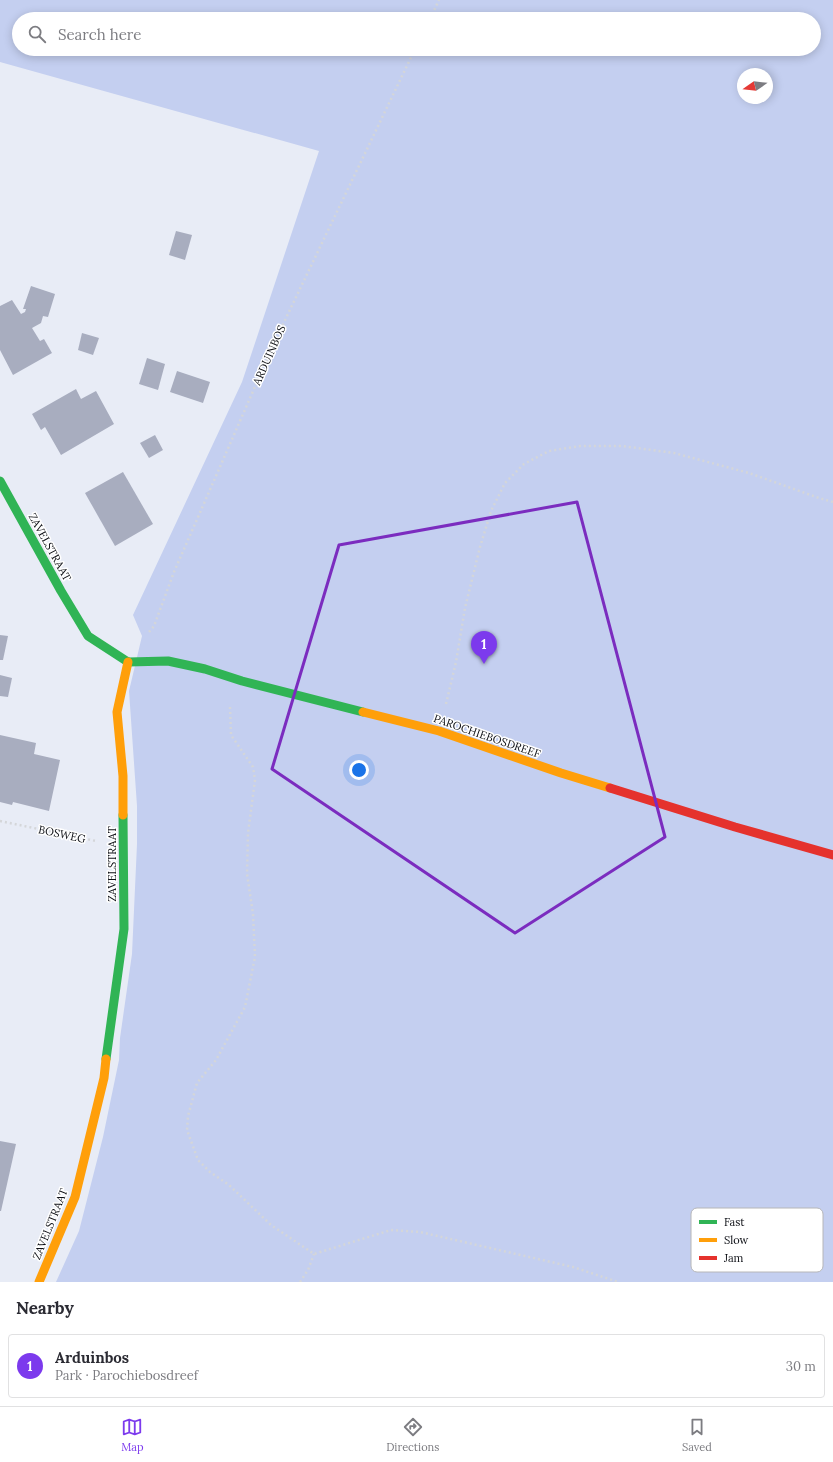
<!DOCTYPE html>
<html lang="en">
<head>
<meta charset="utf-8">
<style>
	body { margin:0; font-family:Lora,serif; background:#f7f7f7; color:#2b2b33 }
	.compass { position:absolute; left:737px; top:68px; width:36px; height:36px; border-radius:50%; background:#fff; box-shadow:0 2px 10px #0003; rotate:256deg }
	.you { position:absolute; left:359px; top:770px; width:14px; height:14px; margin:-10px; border:3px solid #fff; border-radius:50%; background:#1a73e8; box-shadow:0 0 0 6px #1a73e833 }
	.badge { display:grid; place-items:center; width:26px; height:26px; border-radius:50%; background:#7c3aed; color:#fff; font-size:13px; font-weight:700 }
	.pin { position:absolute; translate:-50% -33px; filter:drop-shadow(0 1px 2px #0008) }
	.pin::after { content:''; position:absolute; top:21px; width:14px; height:12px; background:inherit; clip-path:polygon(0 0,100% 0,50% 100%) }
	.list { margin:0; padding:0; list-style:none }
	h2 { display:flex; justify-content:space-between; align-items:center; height:52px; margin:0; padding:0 16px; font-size:17px }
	h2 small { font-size:13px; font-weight:400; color:#7c7c81 }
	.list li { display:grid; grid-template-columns:26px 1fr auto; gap:12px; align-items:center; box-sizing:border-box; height:64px; margin:0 8px 8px; padding:0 8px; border:1px solid #e1e1e2; border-radius:4px }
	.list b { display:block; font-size:15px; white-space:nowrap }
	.list p { margin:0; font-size:13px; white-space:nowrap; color:#7c7c81 }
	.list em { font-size:13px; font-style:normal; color:#7c7c81 }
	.icon { flex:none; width:22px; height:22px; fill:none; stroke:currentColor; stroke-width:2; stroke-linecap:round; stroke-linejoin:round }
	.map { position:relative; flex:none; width:833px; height:1282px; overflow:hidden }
	.search { position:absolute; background:#fff; box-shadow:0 2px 10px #0003; left:12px; right:12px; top:12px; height:44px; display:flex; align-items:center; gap:10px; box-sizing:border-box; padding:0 14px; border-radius:22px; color:#7c7c81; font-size:15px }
	.sheet { height:124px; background:#fff }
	nav { display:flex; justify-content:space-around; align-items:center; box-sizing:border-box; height:56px; border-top:1px solid #e1e1e2; background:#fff; font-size:11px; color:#7c7c81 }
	nav a { display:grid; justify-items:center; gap:2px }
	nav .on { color:#7c3aed }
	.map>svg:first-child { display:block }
</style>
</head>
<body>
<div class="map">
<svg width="833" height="1282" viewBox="0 0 833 1282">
	<rect width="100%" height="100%" fill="#e8ecf6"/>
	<path fill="#c4cff0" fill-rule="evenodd" d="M 0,0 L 833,0 L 833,1282 L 56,1282 L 79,1231 L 103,1137 L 119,1060 L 120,1038 L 132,954 L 137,844 L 137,806 L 129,691 L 142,636 L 133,615 L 242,382 L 319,151 L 0,62 ZM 19,19 L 814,19 L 814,49 L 19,49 ZM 743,74 L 767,74 L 767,98 L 743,98 Z"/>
	<g fill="#a8adbf">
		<polygon points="176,231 192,235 185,260 169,255"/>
		<polygon points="31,286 55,294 48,317 43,316 41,323 32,328 40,341 44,339 52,353 13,375 0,350 0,306 12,300 21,314 25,312 26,309 23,309"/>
		<polygon points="82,333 99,338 93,355 78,350"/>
		<polygon points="147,358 165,364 158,390 139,384"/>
		<polygon points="177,371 210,382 203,403 170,392"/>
		<polygon points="76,389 81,399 96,391 114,424 61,455 45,427 41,430 32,414"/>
		<polygon points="155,435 163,450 149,458 140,443"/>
		<polygon points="123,472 153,524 115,546 85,493"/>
		<polygon points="0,635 8,636 3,660 0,660"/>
		<polygon points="0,675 12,678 8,697 0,696"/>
		<polygon points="0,735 36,743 34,754 60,760 49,811 13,802 12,805 0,802"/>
		<polygon points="0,1141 16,1144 1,1211 0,1211"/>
	</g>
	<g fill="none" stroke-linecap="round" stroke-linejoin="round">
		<g stroke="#d4d6d9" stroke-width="2.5" stroke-dasharray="2 3" stroke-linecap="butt">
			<polyline points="430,19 439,0"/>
			<polyline points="149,632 154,626 174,572 275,341 415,49"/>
			<polyline points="446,704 456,662 465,608 480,547 491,511 505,483 524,464 549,451 580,446 622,446 674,453 749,473 819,498 833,502"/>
			<polyline points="230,707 231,735 253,767 255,780 248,833 247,874 253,914 255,957 245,1007 216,1060 197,1083 188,1116 187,1130 198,1160 210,1172 229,1185 271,1225 314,1254 391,1230 420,1232 573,1267 618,1282"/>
			<polyline points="0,821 96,841"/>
			<polyline points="300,1282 308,1270 314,1254"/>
		</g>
		<g stroke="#30b455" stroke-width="9">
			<polyline points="0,481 61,591 88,636 128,662"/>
			<polyline points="128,662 168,661 205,669 242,681 363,712"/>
			<polyline points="106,1059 124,929 123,815"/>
		</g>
		<g stroke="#ff9f0a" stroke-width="9">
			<polyline points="363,712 439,731 561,773 610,788"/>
			<polyline points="123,815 123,776 117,712 128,662"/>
			<polyline points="39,1282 75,1197 104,1078 106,1059"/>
		</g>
		<polyline stroke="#e5322d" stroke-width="9" points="610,788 735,827 833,855"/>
	</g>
	<path fill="none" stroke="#7b2cbf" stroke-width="3" stroke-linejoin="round" d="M 577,502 L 665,837 L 515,933 L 272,769 L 339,545 Z"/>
	<g text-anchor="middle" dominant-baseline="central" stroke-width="3" stroke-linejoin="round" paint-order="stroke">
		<g font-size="11" fill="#0b0d13" stroke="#fff">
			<text transform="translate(269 355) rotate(-66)">ARDUINBOS</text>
			<text transform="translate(50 547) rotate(61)">ZAVELSTRAAT</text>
			<text transform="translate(487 736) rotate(19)">PAROCHIEBOSDREEF</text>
			<text transform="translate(62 834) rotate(12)">BOSWEG</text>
			<text transform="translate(112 864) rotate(-90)">ZAVELSTRAAT</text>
			<text transform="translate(50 1224) rotate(-68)">ZAVELSTRAAT</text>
		</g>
	</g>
	<rect x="691" y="1208" width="132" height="64" rx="6" fill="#fff" stroke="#b6b6b8" stroke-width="1"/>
	<rect x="699" y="1220" width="18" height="4" fill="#30b455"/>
	<rect x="699" y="1238" width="18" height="4" fill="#ff9f0a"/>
	<rect x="699" y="1256" width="18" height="4" fill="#e5322d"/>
	<g font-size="11" fill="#0b0d13">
		<text x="724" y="1226">Fast</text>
		<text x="724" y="1244">Slow</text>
		<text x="724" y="1262">Jam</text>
	</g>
</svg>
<svg class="compass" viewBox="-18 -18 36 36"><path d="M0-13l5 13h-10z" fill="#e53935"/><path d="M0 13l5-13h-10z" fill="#7c7c81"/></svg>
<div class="you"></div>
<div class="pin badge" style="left:484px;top:664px">1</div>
<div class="search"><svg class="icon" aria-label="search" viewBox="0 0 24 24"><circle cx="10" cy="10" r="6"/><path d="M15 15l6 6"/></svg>Search here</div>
</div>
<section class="sheet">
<h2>Nearby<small></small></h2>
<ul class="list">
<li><span class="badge">1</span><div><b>Arduinbos</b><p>Park · Parochiebosdreef</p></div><em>30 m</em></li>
</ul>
</section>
<nav>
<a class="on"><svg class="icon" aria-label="map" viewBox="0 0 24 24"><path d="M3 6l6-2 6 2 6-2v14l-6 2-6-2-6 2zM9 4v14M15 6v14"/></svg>Map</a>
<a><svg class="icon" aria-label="directions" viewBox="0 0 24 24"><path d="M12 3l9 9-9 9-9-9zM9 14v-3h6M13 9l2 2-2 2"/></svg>Directions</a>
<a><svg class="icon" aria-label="saved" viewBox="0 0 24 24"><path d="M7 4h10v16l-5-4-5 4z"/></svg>Saved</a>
</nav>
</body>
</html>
